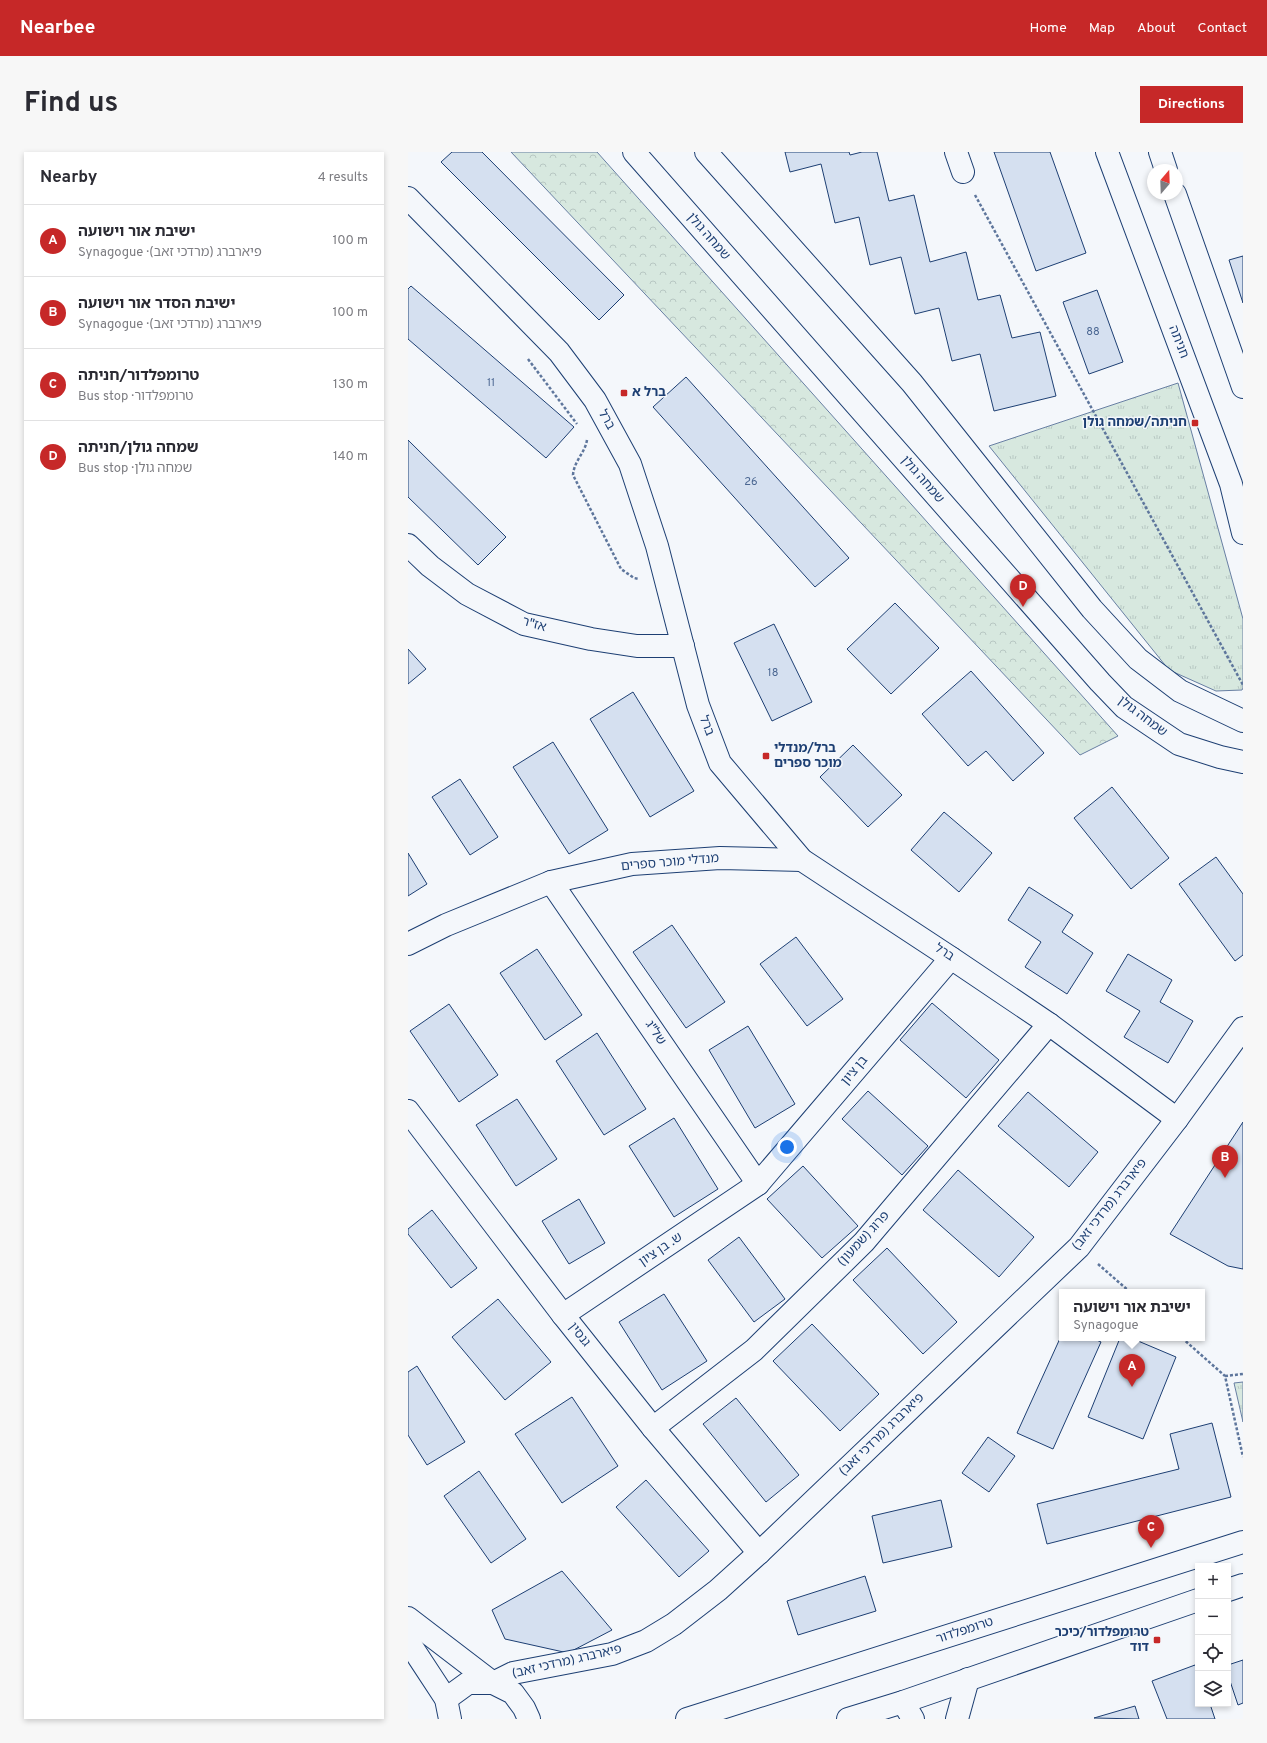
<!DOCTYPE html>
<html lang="en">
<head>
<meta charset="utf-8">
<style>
	body { margin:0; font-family:Overpass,"Noto Sans Hebrew",sans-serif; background:#f7f7f7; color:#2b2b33 }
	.controls { position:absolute; right:12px; bottom:12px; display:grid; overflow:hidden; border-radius:0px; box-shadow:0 2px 6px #0003 }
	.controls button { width:36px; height:36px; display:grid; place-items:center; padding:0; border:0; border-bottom:1px solid #e1e1e2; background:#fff; color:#2b2b33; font:20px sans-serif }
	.compass { position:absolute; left:739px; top:12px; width:36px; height:36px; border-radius:50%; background:#fff; box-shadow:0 2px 6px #0003; rotate:19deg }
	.you { position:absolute; left:379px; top:995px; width:14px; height:14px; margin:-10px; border:3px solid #fff; border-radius:50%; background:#1a73e8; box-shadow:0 0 0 6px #1a73e833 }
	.badge { display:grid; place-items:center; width:26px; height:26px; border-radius:50%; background:#c62828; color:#fff; font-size:13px; font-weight:700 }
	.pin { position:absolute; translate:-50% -33px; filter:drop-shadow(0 1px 2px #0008) }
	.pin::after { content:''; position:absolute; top:21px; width:14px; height:12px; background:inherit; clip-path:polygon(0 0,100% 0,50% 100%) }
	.popup { position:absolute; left:651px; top:1137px; width:146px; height:52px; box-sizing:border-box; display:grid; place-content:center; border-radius:0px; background:#fff; filter:drop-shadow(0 1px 3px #0005); font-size:13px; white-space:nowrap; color:#7c7c81 }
	.popup b { font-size:15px; color:#2b2b33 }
	.popup::after { content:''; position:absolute; left:50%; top:100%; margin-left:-8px; border:8px solid transparent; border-top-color:#fff }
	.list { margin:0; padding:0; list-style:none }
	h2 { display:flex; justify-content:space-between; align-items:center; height:52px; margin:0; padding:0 16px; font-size:17px }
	h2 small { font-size:13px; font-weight:400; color:#7c7c81 }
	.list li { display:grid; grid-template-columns:26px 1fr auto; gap:12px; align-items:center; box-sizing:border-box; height:72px; padding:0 16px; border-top:1px solid #e1e1e2 }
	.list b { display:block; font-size:15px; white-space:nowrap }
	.list p { margin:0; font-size:13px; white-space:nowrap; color:#7c7c81 }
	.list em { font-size:13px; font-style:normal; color:#7c7c81 }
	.icon { flex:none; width:22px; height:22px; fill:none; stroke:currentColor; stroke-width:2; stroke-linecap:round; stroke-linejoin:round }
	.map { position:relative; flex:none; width:835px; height:1567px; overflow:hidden; border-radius:0px }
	header { display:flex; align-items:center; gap:24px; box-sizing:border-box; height:56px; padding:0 20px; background:#c62828; color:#fff }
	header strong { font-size:19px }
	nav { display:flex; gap:22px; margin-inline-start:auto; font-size:14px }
	.intro { display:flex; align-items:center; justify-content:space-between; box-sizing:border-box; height:96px; padding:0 24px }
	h1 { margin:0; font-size:28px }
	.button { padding:10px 18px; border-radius:0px; background:#c62828; color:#fff; font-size:14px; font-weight:700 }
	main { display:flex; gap:24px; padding:0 24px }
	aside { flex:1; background:#fff; border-radius:0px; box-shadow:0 2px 6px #0003 }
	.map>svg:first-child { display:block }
</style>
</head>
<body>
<header>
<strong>Nearbee</strong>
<nav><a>Home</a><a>Map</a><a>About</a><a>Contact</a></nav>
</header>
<div class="intro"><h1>Find us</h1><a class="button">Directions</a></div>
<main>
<aside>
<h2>Nearby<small>4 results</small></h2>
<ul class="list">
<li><span class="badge">A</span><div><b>ישיבת אור וישועה</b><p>Synagogue · פיארברג (מרדכי זאב)</p></div><em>100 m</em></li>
<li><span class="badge">B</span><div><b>ישיבת הסדר אור וישועה</b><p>Synagogue · פיארברג (מרדכי זאב)</p></div><em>100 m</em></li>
<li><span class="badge">C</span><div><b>טרומפלדור/חניתה</b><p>Bus stop · טרומפלדור</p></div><em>130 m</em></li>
<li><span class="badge">D</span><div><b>שמחה גולן/חניתה</b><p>Bus stop · שמחה גולן</p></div><em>140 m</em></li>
</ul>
</aside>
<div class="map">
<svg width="835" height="1567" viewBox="0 0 835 1567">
	<defs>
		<pattern id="forest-crowns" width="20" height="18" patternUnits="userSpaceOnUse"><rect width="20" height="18" fill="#d7e8df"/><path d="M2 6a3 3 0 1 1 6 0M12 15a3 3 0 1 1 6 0" fill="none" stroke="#b8c8c3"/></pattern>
		<pattern id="park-tufts" width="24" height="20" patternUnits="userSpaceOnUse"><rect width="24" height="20" fill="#d7e8df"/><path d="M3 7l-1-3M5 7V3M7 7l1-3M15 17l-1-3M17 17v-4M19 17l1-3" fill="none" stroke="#b8c8c3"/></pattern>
	</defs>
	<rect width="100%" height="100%" fill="#f4f7fb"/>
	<polygon fill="url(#forest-crowns)" stroke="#687fa3" points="103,0 189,0 710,584 672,603"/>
	<g fill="url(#park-tufts)" stroke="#687fa3">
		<polygon points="770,231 835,467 835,536 834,538 808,539 761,518 581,294"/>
		<polygon points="835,1230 835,1270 826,1231"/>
	</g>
	<g fill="#d5e0f0" stroke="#1d3f73">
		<polygon points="44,0 74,0 216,143 191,168 33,10"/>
		<polygon points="377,0 441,0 442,3 454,0 469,0 481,49 506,43 522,110 558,100 570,148 592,143 604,186 632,180 648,244 586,259 572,202 544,209 531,156 507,162 493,105 462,113 451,65 427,71 413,12 382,20"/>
		<polygon points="586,0 642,0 678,101 628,119"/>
		<polygon points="835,104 835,151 821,108"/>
		<polygon points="3,134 166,275 138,306 0,187 0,137"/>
		<polygon points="689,138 715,210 681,222 655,150"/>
		<polygon points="278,225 441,406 407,435 245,255"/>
		<polygon points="0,288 98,385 70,413 0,345"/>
		<polygon points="487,451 531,496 483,542 439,497"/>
		<polygon points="366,472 404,550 364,569 326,491"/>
		<polygon points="0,497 18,517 0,532"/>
		<polygon points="563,519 636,601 605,629 578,599 560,614 514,562"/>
		<polygon points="225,540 286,639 242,665 182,567"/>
		<polygon points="145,590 200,678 161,702 105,615"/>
		<polygon points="445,593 494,643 460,675 412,625"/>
		<polygon points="52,627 90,685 62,703 24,645"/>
		<polygon points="704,635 761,706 723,737 666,666"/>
		<polygon points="536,660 584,701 551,740 503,698"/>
		<polygon points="0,701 19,732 0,744"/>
		<polygon points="808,705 835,742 835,803 827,809 771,732"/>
		<polygon points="621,735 665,763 654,780 685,801 659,842 617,815 633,790 600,768"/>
		<polygon points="264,773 317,850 278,876 225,800"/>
		<polygon points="388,785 435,847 399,874 352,812"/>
		<polygon points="129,797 174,863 137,888 92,821"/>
		<polygon points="720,802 764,828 752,850 785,869 760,911 716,885 732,859 698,839"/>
		<polygon points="524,851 591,908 558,946 492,888"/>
		<polygon points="41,852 90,923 51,950 2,879"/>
		<polygon points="340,874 387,952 347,976 301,898"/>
		<polygon points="189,881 238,957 196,983 148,909"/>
		<polygon points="460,939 520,994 494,1023 434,967"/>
		<polygon points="620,940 690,1000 661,1035 590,974"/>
		<polygon points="109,947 149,1007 108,1034 68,973"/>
		<polygon points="266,966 310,1037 266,1065 221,994"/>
		<polygon points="835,970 835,1117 820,1114 762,1082"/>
		<polygon points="395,1014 450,1074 414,1106 359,1047"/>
		<polygon points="550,1018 626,1085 591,1125 515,1058"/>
		<polygon points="171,1047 197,1091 161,1112 134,1069"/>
		<polygon points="24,1058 69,1116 43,1136 0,1082 0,1077"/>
		<polygon points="331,1085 377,1147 346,1170 300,1108"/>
		<polygon points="479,1096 549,1170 515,1202 445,1128"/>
		<polygon points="256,1142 299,1209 254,1238 211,1170"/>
		<polygon points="90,1147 143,1210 97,1248 44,1185"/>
		<polygon points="404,1172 471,1242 432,1279 365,1209"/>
		<polygon points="654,1182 654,1186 684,1186 693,1190 645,1297 609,1281"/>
		<polygon points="712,1186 723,1186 768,1205 735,1287 680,1265"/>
		<polygon points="9,1214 57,1290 19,1313 0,1283 0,1220"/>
		<polygon points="164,1245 210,1314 154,1351 107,1282"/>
		<polygon points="328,1246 391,1323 358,1350 295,1272"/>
		<polygon points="804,1271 823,1345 639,1392 629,1352 771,1317 762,1282"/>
		<polygon points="580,1285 607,1304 581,1340 554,1321"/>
		<polygon points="71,1319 118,1387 83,1411 36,1344"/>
		<polygon points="238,1328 301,1399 271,1425 208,1355"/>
		<polygon points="533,1348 544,1395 475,1411 464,1364"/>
		<polygon points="154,1419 204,1478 160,1501 97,1487 84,1458"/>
		<polygon points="457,1424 468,1459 390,1483 379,1449"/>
		<polygon points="835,1508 835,1551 830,1553 820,1523 820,1513"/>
		<polygon points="787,1513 790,1521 790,1552 802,1552 807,1567 759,1567 744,1529"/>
		<polygon points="727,1554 731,1567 686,1566"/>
	</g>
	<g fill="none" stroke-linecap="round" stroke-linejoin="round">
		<defs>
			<g id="minor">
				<polyline points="226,0 692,530 716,555 771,592 812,605 835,610"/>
				<polyline points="298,0 504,231 684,457 730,507 772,539 835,569"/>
				<polyline points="548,0 555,20"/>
				<polyline points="699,0 823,332 835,381"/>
				<polyline points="752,0 758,18"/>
				<polyline points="767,42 835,235"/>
				<polyline points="0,46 151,200 187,248 222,312 249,394 290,553 312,611 394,708 543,806 641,872 769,967"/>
				<polyline points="0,393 22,414 59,442 116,472 183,487 229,494 275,494"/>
				<polyline points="143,730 350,1032"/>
				<polyline points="0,792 38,773 143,730 224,712 312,706 394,708"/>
				<polyline points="0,959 155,1163 245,1276 351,1401"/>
				<polyline points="155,1163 350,1032 543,806"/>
				<polyline points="245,1276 346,1198 456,1090 641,872"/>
				<polyline points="820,1438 835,1433"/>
				<polyline points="0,1466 85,1531 105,1541 116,1556 121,1567"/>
				<polyline points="0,1489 38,1547 42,1567"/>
				<polyline points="38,1547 60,1531 85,1531 105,1521 204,1502 238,1489 266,1472 310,1438 351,1401 671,1095 769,967 835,876"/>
				<polyline points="495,1550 505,1567"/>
				<polyline points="279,1567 835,1390"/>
				<polyline points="440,1567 495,1550 790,1448"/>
				<polyline points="549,1567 560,1527"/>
			</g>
		</defs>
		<use href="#minor" stroke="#1d3f73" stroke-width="24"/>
		<g stroke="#5e769c" stroke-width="2.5" stroke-dasharray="3 2" stroke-linecap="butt">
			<polyline points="567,43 835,533"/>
			<polyline points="120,207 169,272"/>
			<path d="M 179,288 C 177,301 166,309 165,323 L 213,417 L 226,426 L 231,427"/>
			<polyline points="690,1112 722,1140"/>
			<polyline points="774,1186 817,1224 835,1305"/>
			<polyline points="817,1224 835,1222"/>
		</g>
		<use href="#minor" stroke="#f4f7fb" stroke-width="22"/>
	</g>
	<g fill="#c62828" stroke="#f4f7fb" stroke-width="1.5">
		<rect x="212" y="237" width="8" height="8" rx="2"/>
		<rect x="783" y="267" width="8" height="8" rx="2"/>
		<rect x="354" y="600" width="8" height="8" rx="2"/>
		<rect x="745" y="1484" width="8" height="8" rx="2"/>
	</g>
	<g text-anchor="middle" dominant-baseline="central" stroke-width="3" stroke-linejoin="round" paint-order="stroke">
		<g font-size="11" fill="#4b6792">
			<text x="685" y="180">88</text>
			<text x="83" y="231">11</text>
			<text x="343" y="330">26</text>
			<text x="365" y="521">18</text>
		</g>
		<g font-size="13" fill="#1d3f73" stroke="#f4f7fb">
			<text transform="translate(300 85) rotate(49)">שמחה גולן</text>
			<text transform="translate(770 190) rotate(69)">חניתה</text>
			<text transform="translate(198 268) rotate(61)">ברל</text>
			<text transform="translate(514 328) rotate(49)">שמחה גולן</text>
			<text transform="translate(126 473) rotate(16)">אז"ר</text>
			<text transform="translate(734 565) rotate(37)">שמחה גולן</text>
			<text transform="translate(298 574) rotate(69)">ברל</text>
			<text transform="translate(262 711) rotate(-5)">מנדלי מוכר ספרים</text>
			<text transform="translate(536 801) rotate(33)">ברל</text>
			<text transform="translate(247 881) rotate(56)">של"ג</text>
			<text transform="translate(447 919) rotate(-50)">בן ציון</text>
			<text transform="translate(702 1053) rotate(-52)">פיארברג (מרדכי זאב)</text>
			<text transform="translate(456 1087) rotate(-47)">פרוג (שמעון)</text>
			<text transform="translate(253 1098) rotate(-34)">ש. בן ציון</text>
			<text transform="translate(171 1183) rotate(52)">גנסין</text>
			<text transform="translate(474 1283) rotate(-44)">פיארברג (מרדכי זאב)</text>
			<text transform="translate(557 1479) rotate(-18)">טרומפלדור</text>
			<text transform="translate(159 1510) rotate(-13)">פיארברג (מרדכי זאב)</text>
		</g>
		<g font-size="13" font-weight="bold" fill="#1d3f73" stroke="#f4f7fb" text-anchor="start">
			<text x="224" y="241">ברל א</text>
			<text x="779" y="271" text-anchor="end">חניתה/שמחה גולן</text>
			<text x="366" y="597">ברל/מנדלי<tspan x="366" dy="15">מוכר ספרים</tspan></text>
			<text x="741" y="1481" text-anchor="end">טרומפלדור/כיכר<tspan x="741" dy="15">דוד</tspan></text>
		</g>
	</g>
</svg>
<div class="controls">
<button>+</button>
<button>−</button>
<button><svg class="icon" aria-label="locate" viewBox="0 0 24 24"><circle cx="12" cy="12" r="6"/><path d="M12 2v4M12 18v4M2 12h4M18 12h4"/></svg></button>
<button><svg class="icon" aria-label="layers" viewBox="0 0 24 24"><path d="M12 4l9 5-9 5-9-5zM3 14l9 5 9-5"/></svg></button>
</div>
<svg class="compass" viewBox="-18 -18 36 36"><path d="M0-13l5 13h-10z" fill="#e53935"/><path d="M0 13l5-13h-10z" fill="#7c7c81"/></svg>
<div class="you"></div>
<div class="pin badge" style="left:724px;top:1235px">A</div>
<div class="popup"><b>ישיבת אור וישועה</b>Synagogue</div>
<div class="pin badge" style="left:817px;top:1026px">B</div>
<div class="pin badge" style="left:743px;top:1396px">C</div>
<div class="pin badge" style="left:615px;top:455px">D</div>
</div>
</main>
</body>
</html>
